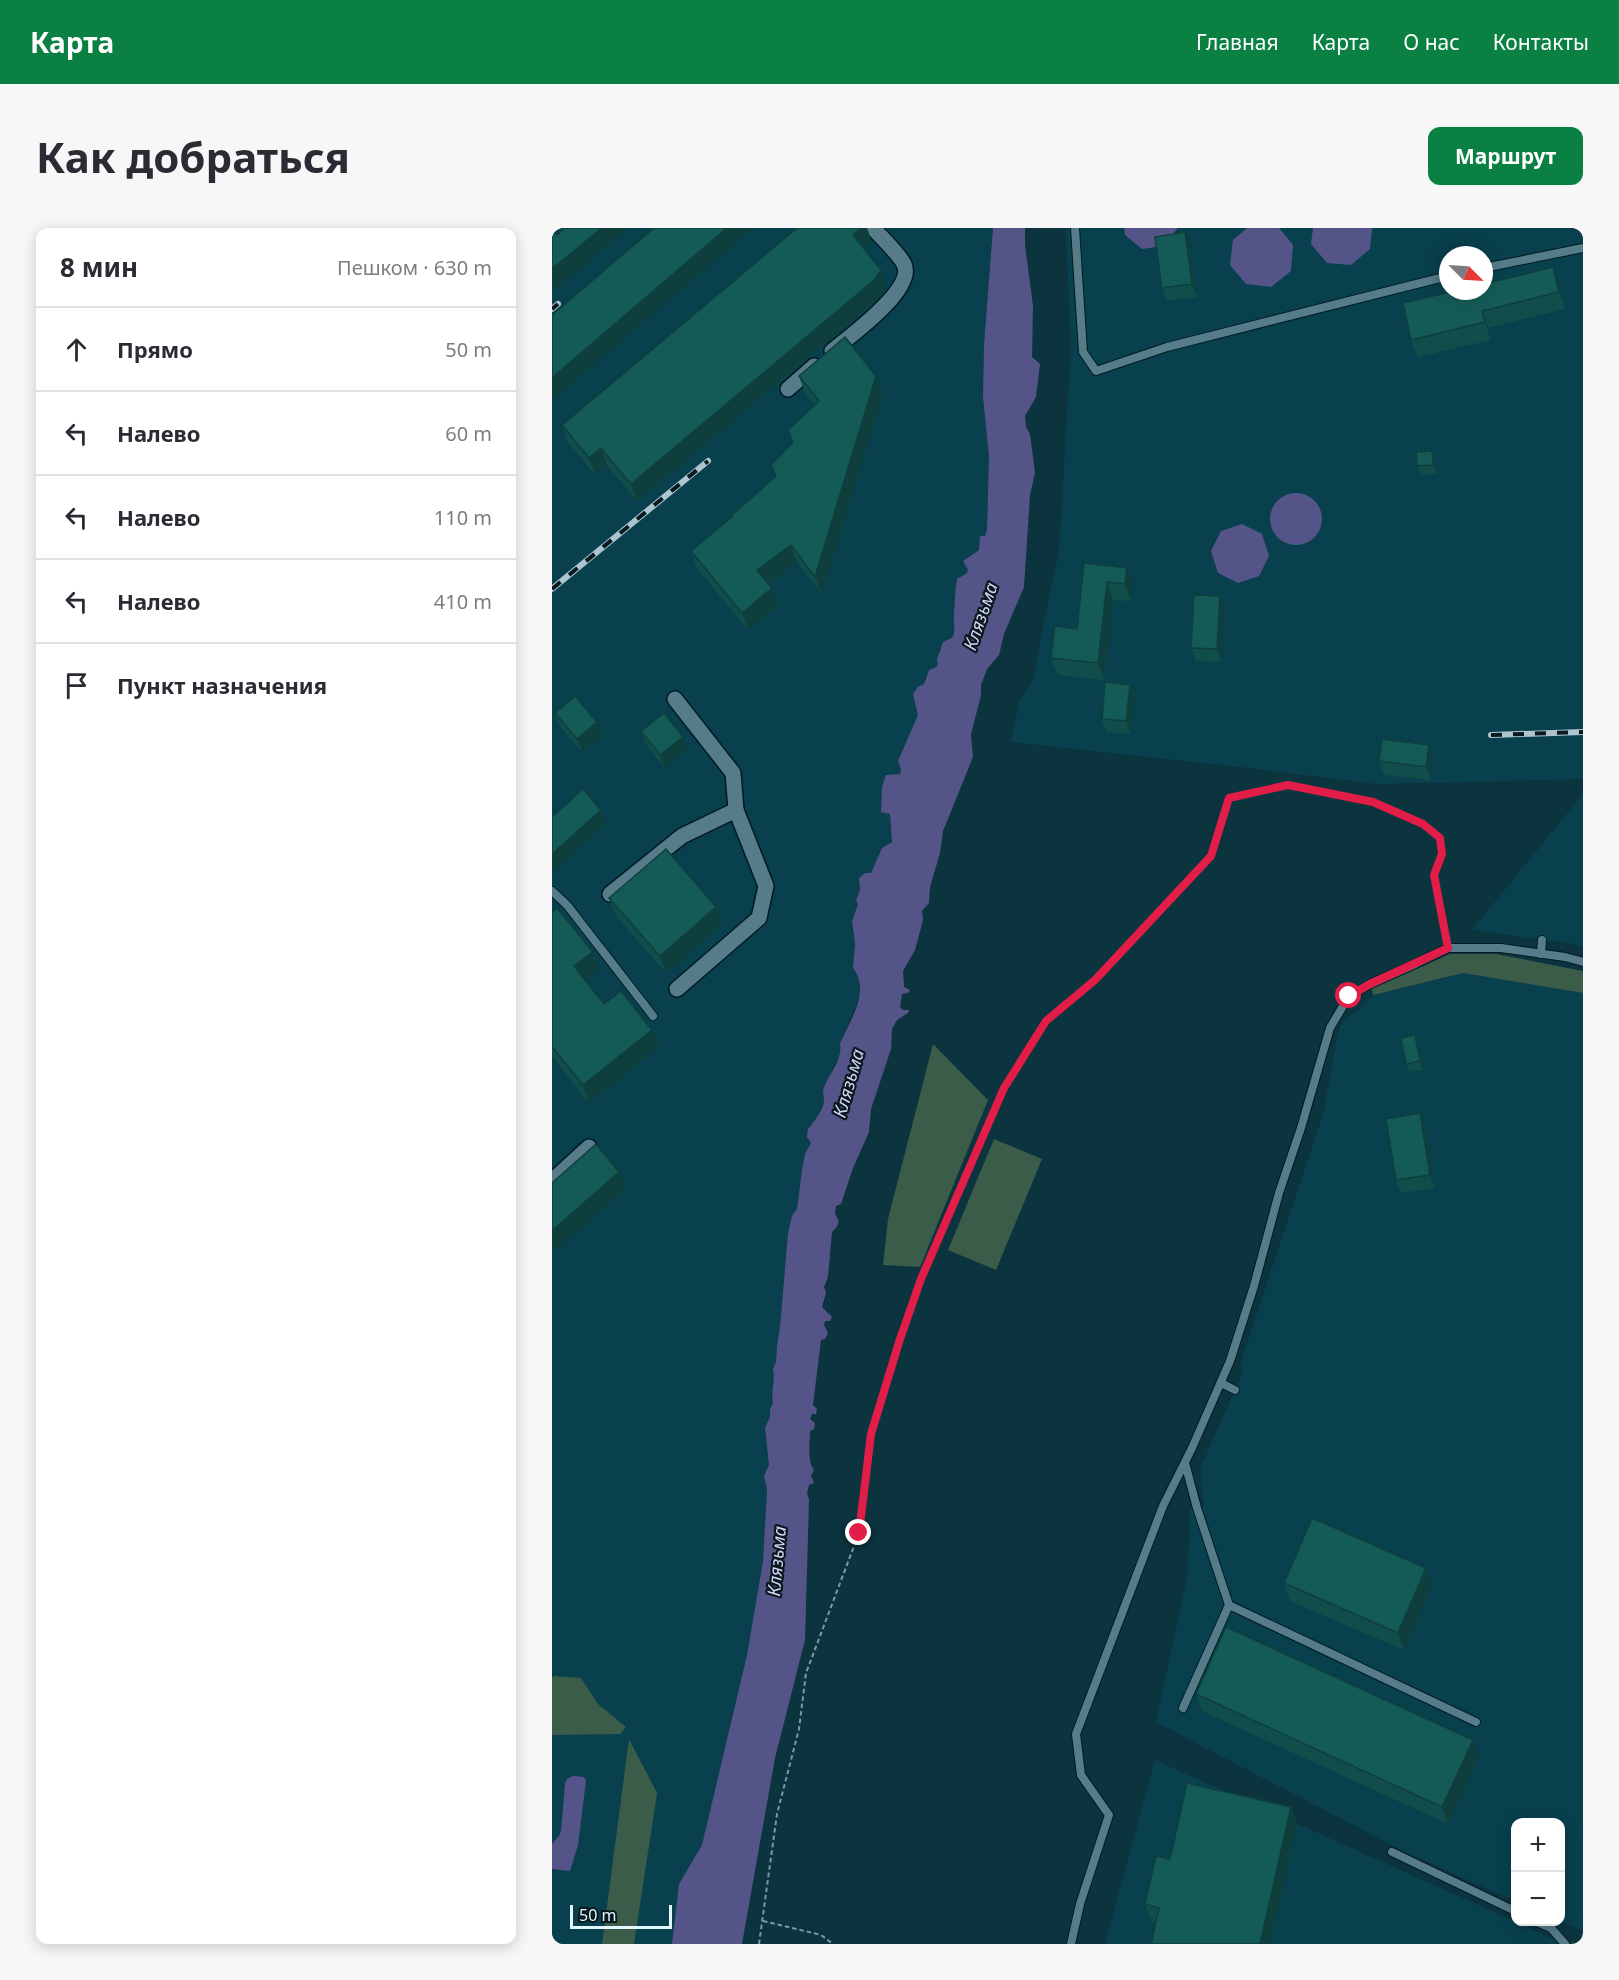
<!DOCTYPE html>
<html lang="ru">
<head>
<meta charset="utf-8">
<style>
	body { margin:0; font-family:"Noto Sans",sans-serif; background:#f7f7f7; color:#2b2b33 }
	.controls { position:absolute; right:18px; bottom:18px; display:grid; overflow:hidden; border-radius:12px; box-shadow:0 3px 15px #0003 }
	.controls button { width:54px; height:54px; display:grid; place-items:center; padding:0; border:0; border-bottom:2px solid #e1e1e2; background:#fff; color:#2b2b33; font:30px sans-serif }
	.compass { position:absolute; left:887px; top:18px; width:54px; height:54px; border-radius:50%; background:#fff; box-shadow:0 3px 15px #0003; rotate:114deg }
	.scale { position:absolute; left:18px; bottom:15px; width:102px; box-sizing:border-box; padding-left:6px; border:3px solid #e3f7ff; border-top:0; font-size:16px; line-height:21px; white-space:nowrap; color:#e3f7ff; -webkit-text-stroke:4px #09191e; paint-order:stroke }
	.stop { position:absolute; width:18px; height:18px; margin:-14px; border:4px solid #e11d48; border-radius:50%; background:#fff }
	.stop.end { background:#e11d48; border-color:#fff; box-shadow:0 2px 6px #0008 }
	.list { margin:0; padding:0; list-style:none }
	h2 { display:flex; justify-content:space-between; align-items:center; height:78px; margin:0; padding:0 24px; font-size:26px }
	h2 small { font-size:20px; font-weight:400; color:#7c7c81 }
	.list li { display:grid; grid-template-columns:39px 1fr auto; gap:18px; align-items:center; box-sizing:border-box; height:84px; padding:0 24px; border-top:2px solid #e1e1e2 }
	.list b { display:block; font-size:22px; white-space:nowrap }
	.list em { font-size:20px; font-style:normal; color:#7c7c81 }
	.icon { flex:none; width:33px; height:33px; fill:none; stroke:currentColor; stroke-width:2; stroke-linecap:round; stroke-linejoin:round }
	.map { position:relative; flex:none; width:1031px; height:1716px; overflow:hidden; border-radius:12px }
	header { display:flex; align-items:center; gap:36px; box-sizing:border-box; height:84px; padding:0 30px; background:#0b8043; color:#fff }
	header strong { font-size:28px }
	nav { display:flex; gap:33px; margin-inline-start:auto; font-size:21px }
	.intro { display:flex; align-items:center; justify-content:space-between; box-sizing:border-box; height:144px; padding:0 36px }
	h1 { margin:0; font-size:42px }
	.button { padding:15px 27px; border-radius:12px; background:#0b8043; color:#fff; font-size:21px; font-weight:700 }
	main { display:flex; gap:36px; padding:0 36px }
	aside { flex:1; background:#fff; border-radius:12px; box-shadow:0 3px 15px #0003 }
	.map>svg:first-child { display:block }
</style>
</head>
<body>
<header>
<strong>Карта</strong>
<nav><a>Главная</a><a>Карта</a><a>О нас</a><a>Контакты</a></nav>
</header>
<div class="intro"><h1>Как добраться</h1><a class="button">Маршрут</a></div>
<main>
<aside>
<h2>8 мин<small>Пешком · 630 m</small></h2>
<ul class="list">
<li><svg class="icon" aria-label="ahead" viewBox="0 0 24 24"><path d="M12 20V5M6 11l6-6 6 6"/></svg><div><b>Прямо</b></div><em>50 m</em></li>
<li><svg class="icon" aria-label="left" viewBox="0 0 24 24"><path d="M17 20v-9H6M10 6l-5 5 5 5"/></svg><div><b>Налево</b></div><em>60 m</em></li>
<li><svg class="icon" aria-label="left" viewBox="0 0 24 24"><path d="M17 20v-9H6M10 6l-5 5 5 5"/></svg><div><b>Налево</b></div><em>110 m</em></li>
<li><svg class="icon" aria-label="left" viewBox="0 0 24 24"><path d="M17 20v-9H6M10 6l-5 5 5 5"/></svg><div><b>Налево</b></div><em>410 m</em></li>
<li><svg class="icon" aria-label="arrive" viewBox="0 0 24 24"><path d="M6 21V4h12l-3 4 3 4H6"/></svg><div><b>Пункт назначения</b></div></li>
</ul>
</aside>
<div class="map">
<svg width="1031" height="1716" viewBox="0 0 1031 1716">
	<rect width="100%" height="100%" fill="#0c343f"/>
	<g fill="#09404e" fill-rule="evenodd">
		<polygon points="0,0 441,0 432,116 431,169 437,229 435,302 428,317 427,322 411,332 416,342 415,345 405,351 404,357 404,399 402,405 401,409 395,410 387,421 386,436 373,450 372,457 363,470 366,487 346,533 349,541 347,546 334,548 329,576 338,586 340,614 330,620 319,646 306,655 308,662 304,672 306,676 300,693 300,701 303,710 301,740 307,748 308,767 288,815 289,821 287,832 280,840 279,849 271,860 272,875 267,883 259,915 253,926 245,981 240,988 236,1005 228,1099 225,1118 224,1134 221,1141 223,1148 219,1167 221,1175 218,1182 219,1189 213,1200 217,1237 212,1248 215,1261 211,1333 195,1427 150,1617 127,1656 120,1716 0,1716"/>
		<path d="M 514,0 L 1031,0 L 1031,551 L 825,556 L 697,540 L 459,514 L 467,475 L 482,450 L 489,408 L 507,324 L 519,120 ZM 896,27 L 932,27 L 932,63 L 896,63 Z"/>
		<polygon points="1031,566 1031,720 1018,715 920,702"/>
		<polygon points="911,745 1031,765 1031,1703 1009,1693 1008,1594 963,1594 963,1673 845,1620 604,1494 635,1350 638,1301 637,1281 652,1278 648,1241 691,1144 689,1134 772,883 785,809 790,794 809,780 821,767"/>
		<polygon points="603,1532 1004,1712 1006,1716 553,1716"/>
	</g>
	<g fill="#3b5c49">
		<polygon points="898,726 944,726 1031,743 1031,765 911,745 821,767 820,761"/>
		<polygon points="381,816 436,872 368,1039 331,1037 336,991"/>
		<polygon points="442,911 490,931 444,1042 396,1022"/>
		<polygon points="2,1448 29,1450 46,1476 74,1499 68,1506 0,1507 0,1450"/>
		<polygon points="77,1511 105,1565 82,1716 50,1716"/>
	</g>
	<g fill="#555488">
		<path d="M 441,0 L 473,0 L 473,17 L 481,78 L 480,129 L 488,136 L 484,169 L 473,188 L 474,199 L 478,206 L 483,245 L 478,267 L 472,359 L 452,406 L 447,427 L 435,441 L 429,457 L 429,467 L 419,506 L 421,529 L 391,603 L 388,625 L 378,659 L 377,675 L 370,683 L 371,692 L 363,722 L 351,743 L 352,759 L 358,762 L 356,765 L 350,766 L 348,779 L 351,782 L 357,782 L 356,785 L 345,792 L 340,801 L 339,821 L 319,881 L 317,904 L 301,940 L 289,976 L 284,978 L 283,985 L 287,994 L 284,1000 L 280,1004 L 276,1049 L 272,1059 L 274,1065 L 270,1079 L 280,1089 L 278,1093 L 273,1093 L 272,1097 L 276,1105 L 273,1111 L 269,1112 L 261,1177 L 265,1181 L 264,1186 L 260,1186 L 258,1191 L 263,1195 L 262,1201 L 258,1203 C 258,1215 255,1233 262,1242 L 259,1248 L 262,1255 L 257,1257 L 255,1265 L 257,1272 L 253,1412 L 223,1530 L 190,1716 L 120,1716 L 127,1656 L 150,1617 L 195,1427 L 211,1333 L 215,1261 L 212,1248 L 217,1237 L 213,1200 L 218,1189 L 218,1182 L 221,1175 C 218,1163 224,1153 221,1141 L 224,1134 L 225,1118 L 228,1099 L 236,1005 L 240,988 L 245,981 L 250,942 L 253,926 L 259,915 L 255,909 L 256,901 C 261,896 272,880 272,873 C 272,868 270,864 272,859 C 278,845 291,831 288,815 C 298,793 319,763 301,740 L 303,716 L 300,693 L 306,676 L 304,672 L 308,662 L 307,650 L 313,645 L 319,645 L 330,620 L 340,614 L 338,586 L 329,584 L 330,559 L 334,547 L 348,546 L 349,541 L 346,533 L 366,487 L 361,466 L 366,459 L 372,456 L 377,442 L 384,439 L 386,436 L 385,431 L 391,414 L 401,409 C 404,400 401,394 402,385 C 403,374 403,362 405,351 L 415,345 L 416,342 L 411,333 L 427,322 L 428,308 L 433,308 L 435,302 L 437,229 L 431,169 L 432,116 Z"/>
		<polygon points="572,0 625,0 625,1 611,18 590,21 573,7"/>
		<polygon points="695,0 727,0 741,17 739,43 719,59 694,56 678,37 681,12"/>
		<polygon points="761,0 820,0 818,21 799,37 775,35 759,16"/>
		<circle cx="744" cy="291" r="26"/>
		<polygon points="690,296 710,306 717,328 707,348 686,355 666,345 659,323 669,303"/>
		<polygon points="21,1548 32,1549 34,1553 26,1617 18,1643 0,1641 0,1616 7,1608 9,1603 13,1555 15,1551"/>
	</g>
	<g fill="none" stroke-linecap="round" stroke-linejoin="round">
		<defs>
			<g id="lane">
				<polyline points="523,0 531,124 544,143 615,119 896,48"/>
				<polyline points="932,40 1031,20"/>
				<polyline points="0,663 15,677 101,788"/>
				<polyline points="989,726 990,712"/>
				<polyline points="669,1155 683,1162"/>
				<polyline points="677,1377 924,1494"/>
				<polyline points="631,1480 677,1377 645,1280 633,1235"/>
				<polyline points="840,1624 963,1683"/>
				<polyline points="985,1694 999,1700 1013,1716"/>
				<polyline points="519,1716 528,1676 557,1587 529,1547 524,1506 611,1278 640,1220 678,1133 702,1058 727,965 749,900 778,800 797,768 818,756 863,736 896,720 949,720 1013,729 1031,734"/>
			</g>
			<g id="street">
				<path d="M 280,123 C 298,108 364,61 352,36 C 346,25 330,10 321,0"/>
				<polyline points="236,161 262,138"/>
				<polyline points="123,471 181,545 184,582 214,658 207,690 125,761"/>
				<polyline points="58,666 130,608 184,582"/>
				<polyline points="0,953 37,919"/>
			</g>
		</defs>
		<use href="#lane" stroke="#001a23" stroke-width="10"/>
		<use href="#street" stroke="#001a23" stroke-width="18"/>
		<g stroke="#7c9aa3" stroke-width="2" stroke-dasharray="4.5 3" stroke-linecap="butt">
			<polyline points="211,1693 269,1707 281,1716"/>
			<polyline points="207,1716 225,1586 247,1501 254,1445 307,1305 319,1206 369,1051 452,860 494,793 543,752 659,628 677,570 736,557 821,574 871,596 888,610 890,626 882,647 894,711"/>
		</g>
		<use href="#lane" stroke="#567c89" stroke-width="8"/>
		<use href="#street" stroke="#567c89" stroke-width="15"/>
		<defs>
			<g id="rail">
				<polyline points="0,81 6,76"/>
				<polyline points="0,361 156,233"/>
				<polyline points="939,507 1031,504"/>
			</g>
		</defs>
		<use href="#rail" stroke="#acc5ce" stroke-width="6"/>
		<use href="#rail" stroke="#09191e" stroke-width="4" stroke-dasharray="11" stroke-linecap="butt"/>
	</g>
	<g fill="#114d4a">
		<polygon points="633,4 638,17 645,69 615,73 610,60"/>
		<polygon points="320,14 312,21 329,42 335,59 327,70 85,273 55,237 43,247 16,214 10,197"/>
		<polygon points="1001,39 1007,56 1013,81 936,100 939,112 866,129 859,112"/>
		<polygon points="247,148 324,148 331,165 270,366 245,334 216,356 220,360 226,378 196,402 145,340 139,323 181,288 223,249 219,237 240,215 236,202 262,177 253,165"/>
		<polygon points="883,232 885,245 869,247 865,238"/>
		<polygon points="532,335 581,357 579,373 561,372 552,452 506,447 499,430 525,401"/>
		<polygon points="673,381 670,434 644,433 639,420"/>
		<polygon points="578,457 583,470 579,506 554,504 550,491"/>
		<polygon points="3,485 50,507 30,524 8,498"/>
		<polygon points="89,503 131,509 135,522 113,540 94,516"/>
		<polygon points="881,530 879,552 832,547 827,533"/>
		<polygon points="57,670 164,679 170,696 114,745 64,688"/>
		<polygon points="0,684 41,724 47,741 33,752 52,776 100,802 107,819 37,875 0,828"/>
		<polygon points="863,807 866,816 871,842 857,844 854,836"/>
		<polygon points="868,885 873,898 883,960 849,965 844,952"/>
		<polygon points="732,1355 880,1357 852,1422 738,1373"/>
		<polygon points="644,1466 921,1512 927,1529 896,1596 650,1483"/>
		<polygon points="739,1579 745,1596 718,1716 599,1716 604,1695 600,1694 593,1676 618,1631"/>
	</g>
	<g fill="#0e3f3c">
		<polygon points="50,0 77,0 0,64 0,41"/>
		<polygon points="175,0 201,0 0,172 0,150"/>
		<polygon points="309,0 315,0 320,14 307,25 301,7"/>
		<polygon points="633,4 638,17 645,69 640,56"/>
		<polygon points="1001,39 1007,56 1013,81 1007,64"/>
		<polygon points="329,42 335,59 327,70 85,273 79,256"/>
		<polygon points="930,83 936,100 939,112 933,94"/>
		<polygon points="324,148 331,165 270,366 263,349"/>
		<polygon points="49,220 55,237 43,247 37,230"/>
		<polygon points="880,223 883,232 885,245 881,237"/>
		<polygon points="239,317 245,334 211,359 205,342"/>
		<polygon points="575,340 581,357 579,373 573,356"/>
		<polygon points="555,354 561,372 552,452 546,435"/>
		<polygon points="220,360 226,378 196,402 190,385"/>
		<polygon points="668,368 673,381 670,434 665,421"/>
		<polygon points="578,457 583,470 579,506 574,493"/>
		<polygon points="45,494 50,507 30,524 25,511"/>
		<polygon points="131,509 135,522 113,540 108,527"/>
		<polygon points="877,517 881,530 879,552 874,539"/>
		<polygon points="49,582 54,595 1,643 0,640 0,626"/>
		<polygon points="164,679 170,696 114,745 108,728"/>
		<polygon points="41,724 47,741 29,756 22,738"/>
		<polygon points="100,802 107,819 37,875 31,857"/>
		<polygon points="863,807 866,816 871,842 868,833"/>
		<polygon points="868,885 873,898 883,960 878,947"/>
		<polygon points="67,944 74,961 0,1025 0,1003"/>
		<polygon points="874,1340 880,1357 852,1422 846,1405"/>
		<polygon points="921,1512 927,1529 896,1596 890,1579"/>
		<polygon points="739,1579 745,1596 718,1716 708,1716"/>
	</g>
	<g fill="#145a56" stroke="#0e3f3c" stroke-width="1.5">
		<polygon points="12,0 50,0 0,41 0,1 5,7"/>
		<polygon points="102,0 175,0 0,150 0,87"/>
		<polygon points="245,0 309,0 301,7 329,42 321,53 79,256 49,220 37,230 10,197"/>
		<polygon points="633,4 640,56 610,60 603,9"/>
		<polygon points="1001,39 1007,64 930,83 933,94 859,112 851,75 902,63 932,63 932,56"/>
		<polygon points="293,109 324,148 263,349 239,317 205,342 220,360 190,385 139,323 181,288 180,287 224,248 219,237 241,214 236,202 267,173 247,148"/>
		<polygon points="880,223 881,237 865,238 864,224"/>
		<polygon points="532,335 575,340 573,356 555,354 546,435 499,430 503,398 525,401"/>
		<polygon points="642,367 668,368 665,421 639,420"/>
		<polygon points="553,454 578,457 574,493 550,491"/>
		<polygon points="23,468 45,494 25,511 3,485"/>
		<polygon points="112,485 131,509 108,527 89,503"/>
		<polygon points="830,511 877,517 874,539 827,533"/>
		<polygon points="31,561 49,582 0,626 0,589"/>
		<polygon points="114,621 164,679 108,728 57,670"/>
		<polygon points="5,680 41,724 22,738 52,776 69,763 100,802 31,857 0,819 0,684"/>
		<polygon points="863,807 868,833 854,836 849,810"/>
		<polygon points="868,885 878,947 844,952 834,891"/>
		<polygon points="44,916 67,944 0,1003 0,955"/>
		<polygon points="760,1290 874,1340 846,1405 732,1355"/>
		<polygon points="674,1399 921,1512 890,1579 644,1466"/>
		<polygon points="635,1555 739,1579 708,1716 599,1716 607,1680 593,1676 604,1628 618,1631"/>
	</g>
	<g fill="none" stroke-linecap="round" stroke-linejoin="round">
		<polyline stroke="#e11d48" stroke-width="8" points="307,1305 319,1206 348,1111 369,1051 452,860 494,793 543,752 659,628 677,570 736,557 821,574 871,596 888,610 890,626 882,647 896,720 818,756 797,768"/>
	</g>
	<g text-anchor="middle" dominant-baseline="central" stroke-width="4.5" stroke-linejoin="round" paint-order="stroke">
		<g font-size="18" font-style="italic" fill="#d4d5f6" stroke="#09191e">
			<text transform="translate(428 388) rotate(-71)">Клязьма</text>
			<text transform="translate(296 855) rotate(-74)">Клязьма</text>
			<text transform="translate(224 1333) rotate(-85)">Клязьма</text>
		</g>
	</g>
</svg>
<div class="controls">
<button>+</button>
<button>−</button>
</div>
<svg class="compass" viewBox="-18 -18 36 36"><path d="M0-13l5 13h-10z" fill="#e53935"/><path d="M0 13l5-13h-10z" fill="#7c7c81"/></svg>
<div class="scale">50 m</div>
<div class="stop" style="left:797px;top:768px"></div>
<div class="stop end" style="left:307px;top:1305px"></div>
</div>
</main>
</body>
</html>
